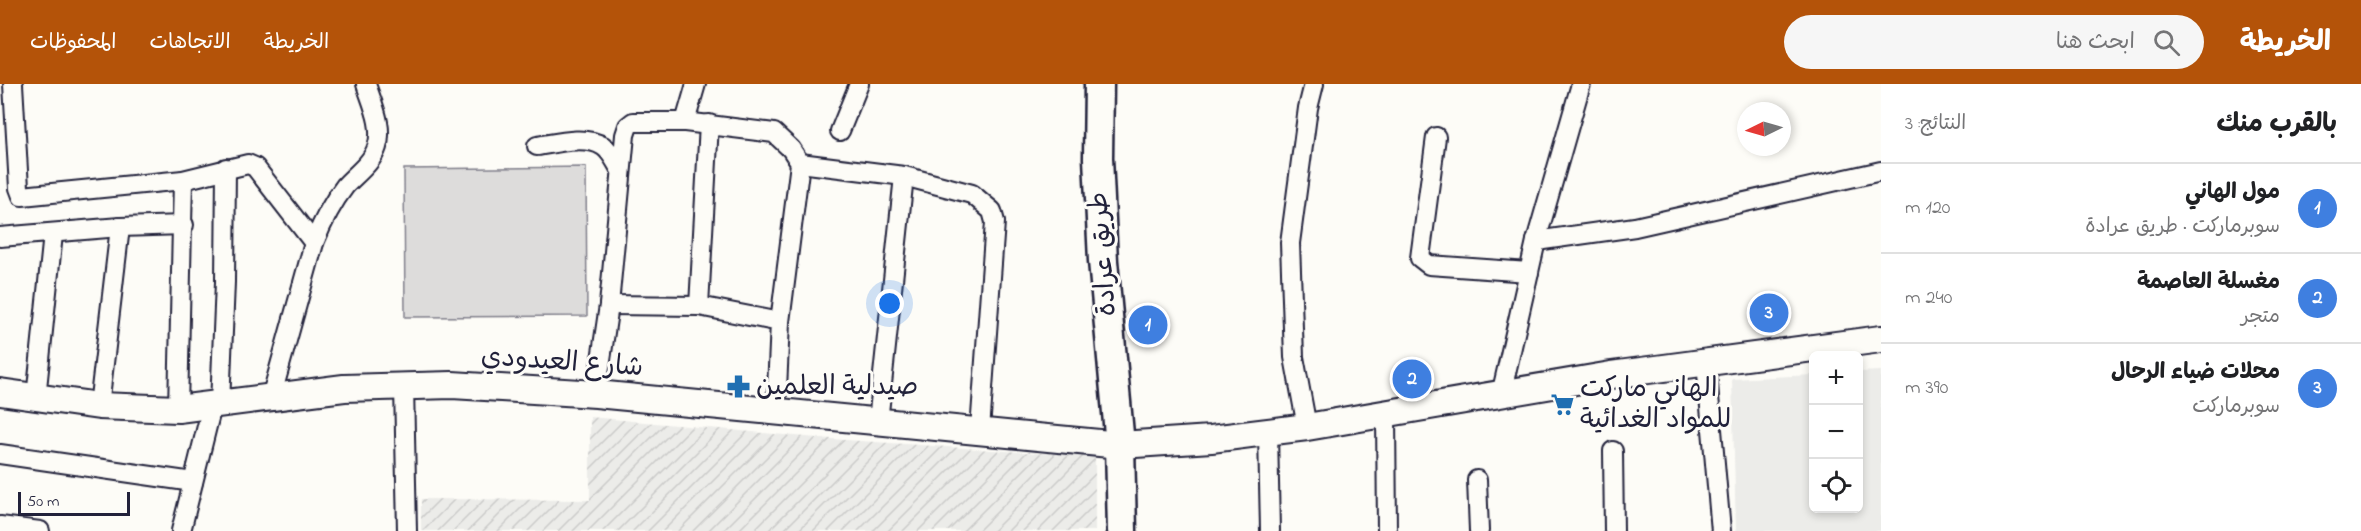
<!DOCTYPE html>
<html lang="ar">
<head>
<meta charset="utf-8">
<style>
	body { margin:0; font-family:"Indie Flower","Playpen Sans Arabic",sans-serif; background:#f6f6f6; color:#202124; direction:rtl }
	.controls { position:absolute; right:18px; bottom:18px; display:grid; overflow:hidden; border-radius:9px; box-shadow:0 3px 9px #0003 }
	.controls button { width:54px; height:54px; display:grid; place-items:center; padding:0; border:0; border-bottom:2px solid #e0e0e0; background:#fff; color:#202124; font:30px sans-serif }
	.compass { position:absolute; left:1737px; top:18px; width:54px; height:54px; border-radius:50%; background:#fff; box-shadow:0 3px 9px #0003; rotate:265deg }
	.scale { position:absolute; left:18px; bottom:15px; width:112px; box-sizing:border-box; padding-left:6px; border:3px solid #22223b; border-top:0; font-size:16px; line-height:21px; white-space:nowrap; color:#22223b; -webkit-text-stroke:4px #fdfcf7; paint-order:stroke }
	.you { position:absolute; left:890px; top:220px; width:21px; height:21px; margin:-15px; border:4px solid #fff; border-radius:50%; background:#1a73e8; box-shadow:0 0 0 9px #1a73e833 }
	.badge { display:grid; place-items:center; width:39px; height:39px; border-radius:50%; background:#b45309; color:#fff; font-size:20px; font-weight:700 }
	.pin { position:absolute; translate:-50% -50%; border:3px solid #fff; box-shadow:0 2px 6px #0006 }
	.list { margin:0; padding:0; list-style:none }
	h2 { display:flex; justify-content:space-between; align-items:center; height:78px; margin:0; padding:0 24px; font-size:26px }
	h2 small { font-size:20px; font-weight:400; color:#757577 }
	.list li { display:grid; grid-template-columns:39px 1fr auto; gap:18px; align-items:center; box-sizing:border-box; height:90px; padding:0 24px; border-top:2px solid #e0e0e0 }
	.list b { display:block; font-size:22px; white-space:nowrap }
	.list p { margin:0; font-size:20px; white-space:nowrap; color:#757577 }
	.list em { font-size:20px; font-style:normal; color:#757577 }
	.icon { flex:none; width:33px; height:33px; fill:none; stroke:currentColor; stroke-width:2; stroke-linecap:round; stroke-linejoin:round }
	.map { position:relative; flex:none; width:1881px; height:447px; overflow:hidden; direction:ltr }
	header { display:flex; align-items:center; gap:36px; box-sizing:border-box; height:84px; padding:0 30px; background:#b45309; color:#fff }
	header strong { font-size:28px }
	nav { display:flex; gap:33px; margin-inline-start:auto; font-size:21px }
	.search { width:420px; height:54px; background:#f6f6f6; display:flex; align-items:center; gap:15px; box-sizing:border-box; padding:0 21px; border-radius:33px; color:#757577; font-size:22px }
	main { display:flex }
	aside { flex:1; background:#fff }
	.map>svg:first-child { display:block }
</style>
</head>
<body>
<header>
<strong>الخريطة</strong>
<div class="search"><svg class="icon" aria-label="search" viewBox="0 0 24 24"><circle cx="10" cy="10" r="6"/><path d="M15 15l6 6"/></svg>ابحث هنا</div>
<nav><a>الخريطة</a><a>الاتجاهات</a><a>المحفوظات</a></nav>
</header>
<main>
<aside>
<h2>بالقرب منك<small>النتائج: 3</small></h2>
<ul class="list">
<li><span class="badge" style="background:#3f7fe0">1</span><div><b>مول الهاني</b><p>سوبرماركت · طريق عرادة</p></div><em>120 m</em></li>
<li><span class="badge" style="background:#3f7fe0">2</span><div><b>مغسلة العاصمة</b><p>متجر</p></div><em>240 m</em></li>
<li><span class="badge" style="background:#3f7fe0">3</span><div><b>محلات ضياء الرحال</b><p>سوبرماركت</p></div><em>390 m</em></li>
</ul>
</aside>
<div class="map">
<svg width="1881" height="447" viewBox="0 0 1881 447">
	<defs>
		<pattern id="industrial-furrows" width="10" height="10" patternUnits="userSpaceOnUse" patternTransform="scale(1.5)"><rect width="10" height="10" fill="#ecece9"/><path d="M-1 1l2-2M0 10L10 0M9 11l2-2" fill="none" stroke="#cacac9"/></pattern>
	</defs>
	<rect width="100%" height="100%" fill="#fdfcf7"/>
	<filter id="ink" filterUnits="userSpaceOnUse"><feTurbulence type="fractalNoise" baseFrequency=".0167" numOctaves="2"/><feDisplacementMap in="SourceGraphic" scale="12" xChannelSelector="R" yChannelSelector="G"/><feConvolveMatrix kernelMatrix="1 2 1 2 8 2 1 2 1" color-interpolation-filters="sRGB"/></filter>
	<g filter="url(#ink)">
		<polygon fill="#ecece9" points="1881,287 1881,447 1736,447 1732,295 1813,291 1814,424 1858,424 1859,288"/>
		<polygon fill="url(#industrial-furrows)" points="590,333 817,354 1095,373 1095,447 421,447 421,415 590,416"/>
		<polygon fill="#dddcdb" stroke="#807f8b" stroke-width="1.5" points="586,83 587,232 405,233 404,85"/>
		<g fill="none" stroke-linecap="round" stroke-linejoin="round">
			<defs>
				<g id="street">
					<polyline points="13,0 19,104 22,112 183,96 248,80 255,83 314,159"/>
					<polyline points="685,38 774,49 791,65 800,79 780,238"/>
					<polyline points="840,47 859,0"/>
					<polyline points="1436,53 1420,174 1429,181 1529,188"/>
					<path d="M 537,62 C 556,59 585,51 603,62 C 611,67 615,77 620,85"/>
					<polyline points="800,79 904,92 972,110 992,127 995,138 980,346"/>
					<polyline points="0,153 120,143 184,141"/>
					<polyline points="1536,157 1635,143 1881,87"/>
					<polyline points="609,221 699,222 780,238 776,328"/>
					<polyline points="699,222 709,40"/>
					<polyline points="1706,278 1721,447"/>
					<polyline points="404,302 407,447"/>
					<polyline points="596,310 609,221 625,51 628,42 633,38 685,38 696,0"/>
					<polyline points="1501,311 1536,157 1581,0"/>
					<polyline points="36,314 53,150"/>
					<path d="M 271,314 L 314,159 C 322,139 331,120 345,102 C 356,90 372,79 377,63 C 384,43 372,19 366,0"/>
					<polyline points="220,321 225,198 226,84"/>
					<polyline points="99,322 120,143"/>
					<polyline points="178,325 183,96"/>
					<polyline points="1386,331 1387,447"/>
					<polyline points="878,338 904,92"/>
					<polyline points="1307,343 1294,273 1290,159 1308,24 1314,0"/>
					<polyline points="1268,348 1270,447"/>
					<polyline points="1613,367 1614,447"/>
					<polyline points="0,370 193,398"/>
					<polyline points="1477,396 1479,447"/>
					<polyline points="0,442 40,447"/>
					<polyline points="181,447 212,322"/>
				</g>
				<polyline id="secondary" points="0,308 99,322 178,325 344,304 452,301 596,310 1120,361 1211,355 1307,343 1611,291 1881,255"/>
				<polyline id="primary" points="1099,0 1098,74 1103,177 1120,361 1122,447"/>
			</defs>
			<use href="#street" stroke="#22223b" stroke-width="22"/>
			<use href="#secondary" stroke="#22223b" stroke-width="30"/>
			<use href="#primary" stroke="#22223b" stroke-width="33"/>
			<use href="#street" stroke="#fdfcf7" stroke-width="18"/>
			<use href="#secondary" stroke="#fdfcf7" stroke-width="26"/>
			<use href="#primary" stroke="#fdfcf7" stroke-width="28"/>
		</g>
	</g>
	<defs>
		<symbol id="pharmacy-bare" viewBox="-9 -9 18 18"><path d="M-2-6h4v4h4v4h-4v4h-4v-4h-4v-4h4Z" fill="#1f6fb2" stroke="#fdfcf7" stroke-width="2.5" paint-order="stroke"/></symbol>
		<symbol id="supermarket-bare" viewBox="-9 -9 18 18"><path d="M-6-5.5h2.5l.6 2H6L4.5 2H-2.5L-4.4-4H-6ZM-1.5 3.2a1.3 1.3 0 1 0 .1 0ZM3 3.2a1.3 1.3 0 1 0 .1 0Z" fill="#1f6fb2" stroke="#fdfcf7" stroke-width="2.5" paint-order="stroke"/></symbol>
	</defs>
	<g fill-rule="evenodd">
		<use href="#pharmacy-bare" x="722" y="286" width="33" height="33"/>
		<use href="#supermarket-bare" x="1546" y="304" width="33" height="33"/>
	</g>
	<g text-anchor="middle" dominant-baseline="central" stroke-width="6" stroke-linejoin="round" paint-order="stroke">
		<g font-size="27" fill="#22223b" stroke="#fdfcf7">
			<text transform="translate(1104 170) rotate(-94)">طريق عرادة</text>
			<text transform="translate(562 279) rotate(4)">شارع العيدودي</text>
		</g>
		<g font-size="27" fill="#22223b" stroke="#fdfcf7" text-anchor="start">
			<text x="756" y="303">صيدلية العلمين</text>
			<text x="1580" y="305">الهاني ماركت<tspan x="1580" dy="31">للمواد الغدائية</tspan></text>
		</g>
	</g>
</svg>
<div class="controls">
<button>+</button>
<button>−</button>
<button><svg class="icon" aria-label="locate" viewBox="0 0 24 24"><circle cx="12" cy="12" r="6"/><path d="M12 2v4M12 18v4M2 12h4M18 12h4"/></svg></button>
</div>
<svg class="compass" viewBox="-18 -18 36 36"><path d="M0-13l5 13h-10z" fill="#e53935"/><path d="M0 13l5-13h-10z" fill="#757577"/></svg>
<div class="scale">50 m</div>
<div class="you"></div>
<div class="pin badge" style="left:1148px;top:241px;background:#3f7fe0">1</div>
<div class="pin badge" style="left:1412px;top:295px;background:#3f7fe0">2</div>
<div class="pin badge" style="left:1769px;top:229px;background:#3f7fe0">3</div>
</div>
</main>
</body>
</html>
